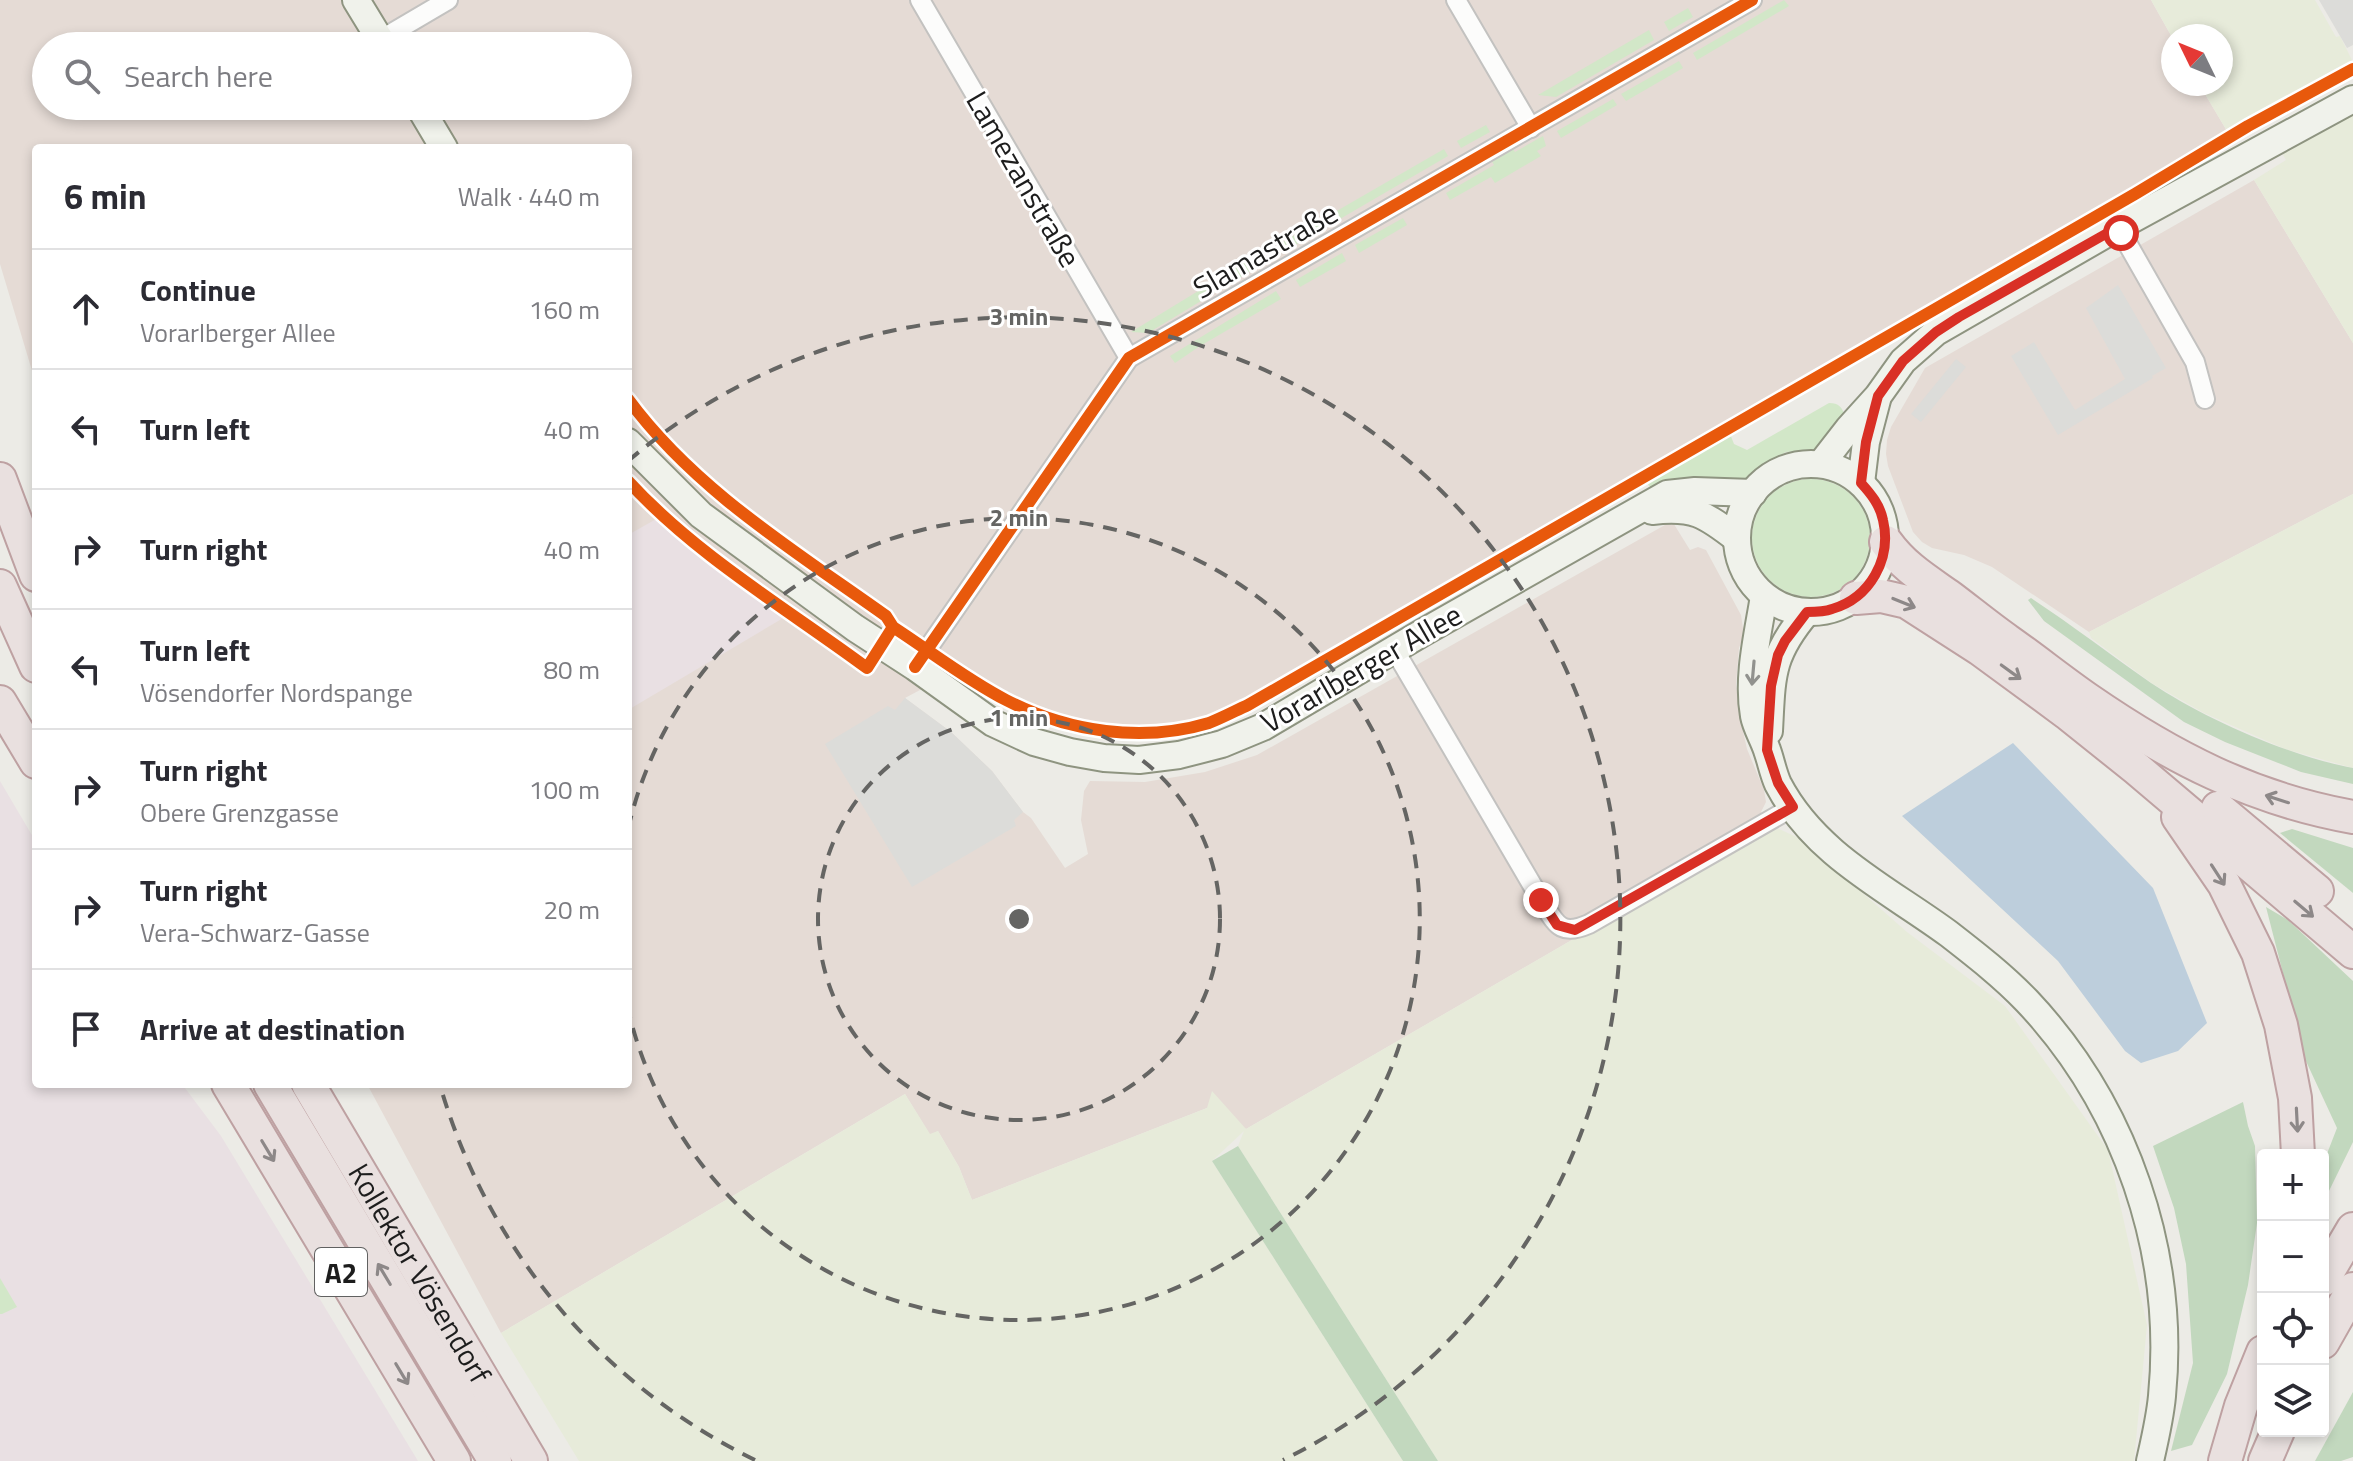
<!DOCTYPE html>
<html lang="en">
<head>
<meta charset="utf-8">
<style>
	body { margin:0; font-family:"Titillium Web",sans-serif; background:#f2f2f3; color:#2b2b33 }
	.controls { position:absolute; right:24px; bottom:24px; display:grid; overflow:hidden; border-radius:8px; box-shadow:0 4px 12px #0003 }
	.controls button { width:72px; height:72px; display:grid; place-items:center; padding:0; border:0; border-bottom:2px solid #e1e1e2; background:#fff; color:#2b2b33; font:40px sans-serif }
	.compass { position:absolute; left:2161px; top:24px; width:72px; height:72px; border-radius:50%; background:#fff; box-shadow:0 4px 12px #0003; rotate:313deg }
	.stop { position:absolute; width:24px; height:24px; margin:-18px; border:6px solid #d93025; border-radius:50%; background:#fff }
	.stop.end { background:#d93025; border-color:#fff; box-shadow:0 2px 8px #0008 }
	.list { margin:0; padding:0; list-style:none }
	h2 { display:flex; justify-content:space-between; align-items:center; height:104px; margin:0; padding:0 32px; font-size:34px }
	h2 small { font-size:26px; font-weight:400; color:#7c7c81 }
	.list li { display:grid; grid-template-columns:52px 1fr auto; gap:24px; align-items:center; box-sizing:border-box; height:120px; padding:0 32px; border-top:2px solid #e1e1e2 }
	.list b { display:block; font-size:30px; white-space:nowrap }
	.list p { margin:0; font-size:26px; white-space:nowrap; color:#7c7c81 }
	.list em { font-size:26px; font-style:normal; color:#7c7c81 }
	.icon { flex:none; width:44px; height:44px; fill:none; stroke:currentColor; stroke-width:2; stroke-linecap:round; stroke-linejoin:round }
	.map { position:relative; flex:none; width:2353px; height:1461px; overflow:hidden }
	.search { position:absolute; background:#fff; box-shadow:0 4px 12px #0003; left:32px; top:32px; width:600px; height:88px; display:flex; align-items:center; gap:20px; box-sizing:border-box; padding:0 28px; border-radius:44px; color:#7c7c81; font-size:30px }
	.panel { position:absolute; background:#fff; box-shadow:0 4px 12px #0003; left:32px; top:144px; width:600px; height:944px; border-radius:8px }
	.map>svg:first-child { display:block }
</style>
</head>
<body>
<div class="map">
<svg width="2353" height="1461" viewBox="0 0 2353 1461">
	<rect width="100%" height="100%" fill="#ecebe6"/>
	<g fill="#e5dbd5" fill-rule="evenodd">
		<path d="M 0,0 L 2151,0 L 2173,39 L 2173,84 L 2199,84 L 2227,131 L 2089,215 L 1247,700 L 1212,717 L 1175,726 L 1135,729 L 1095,725 L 1061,720 L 1019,702 L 965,666 L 905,698 L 951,732 L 992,771 L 1023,812 L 1031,818 L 1065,868 L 1088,854 L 1081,820 L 1084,791 L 1090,781 L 1145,782 L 1205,772 L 1257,755 L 1672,521 L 1690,550 L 1698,547 L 1706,550 L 1741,615 L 1744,635 L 1739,648 L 1736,684 L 1740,718 L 1747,749 L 1764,790 L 1766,802 L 1761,812 L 1770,825 L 1246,1129 L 1207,1108 L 972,1200 L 959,1167 L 938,1131 L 930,1135 L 905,1094 L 501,1333 L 367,1084 L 628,1084 L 628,148 L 36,148 L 36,384 L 0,264 ZM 46,46 L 618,46 L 618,106 L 46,106 Z"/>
		<polygon points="2254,180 2353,343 2353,494 2089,632 1992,567 1964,555 1932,548 1922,542 1913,532 1888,466 1886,454 1887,440 1891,427 1925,368"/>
	</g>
	<g fill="#e9e0e3">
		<polygon points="658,518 785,617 628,710 628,535"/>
		<polygon points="0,781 36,842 36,1084 182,1084 221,1136 418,1461 0,1461"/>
	</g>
	<g fill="#e7ebda">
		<polygon points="2151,0 2315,0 2336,37 2340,36 2353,62 2227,131 2199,84 2221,84 2221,36 2173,36 2173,39"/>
		<polygon points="2353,115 2353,343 2254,180 2286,160 2282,153"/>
		<polygon points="2353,494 2353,768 2285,749 2204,713 2153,684 2091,638 2089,632"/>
		<polygon points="1770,825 1801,839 1907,932 2005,1006 2108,1150 2147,1325 2134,1461 1438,1461 1238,1146 1244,1131 1212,1161 1403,1461 579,1461 501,1333 905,1094 930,1134 938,1131 959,1167 972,1200 1207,1108 1212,1091 1246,1129"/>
	</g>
	<g fill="#d2e7c8">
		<polygon points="1784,0 1789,6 1697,60 1693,53"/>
		<polygon points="1688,8 1693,17 1669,31 1664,22"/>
		<polygon points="1649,30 1654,40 1556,97 1538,95"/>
		<polygon points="1679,61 1683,68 1626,101 1621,94"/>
		<polygon points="1613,99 1617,105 1561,138 1557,131"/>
		<polygon points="1486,125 1490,132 1461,148 1457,141"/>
		<polygon points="1543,136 1546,146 1537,151 1541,156 1495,183 1491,177 1450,200 1446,193 1494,165 1491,160 1511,147 1515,152"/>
		<polygon points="1444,149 1448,156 1273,258 1269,250"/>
		<polygon points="1403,218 1407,225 1359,253 1355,245"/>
		<polygon points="1342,253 1346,261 1300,287 1296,280"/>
		<polygon points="1254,257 1259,266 1148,333 1131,332"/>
		<polygon points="1276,291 1281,299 1200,346 1175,363 1170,356"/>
		<path d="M 1829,403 C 1839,403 1842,407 1845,416 L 1817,450 L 1786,452 L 1755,469 L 1748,478 L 1734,484 L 1657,488 L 1651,488 L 1646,482 L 1730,434 L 1734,444 L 1747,450 Z"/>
		<circle cx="1811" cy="538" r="59"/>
		<polygon points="0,1278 17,1307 2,1314 0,1314"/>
	</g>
	<g fill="#c2d8be">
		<path d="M 2031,598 C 2072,625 2111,655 2151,683 C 2205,719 2289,756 2353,768 L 2353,784 L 2301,772 L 2225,742 L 2184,722 L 2044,621 L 2028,600 Z"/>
		<polygon points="2292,829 2353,848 2353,893 2280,833"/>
		<polygon points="2266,907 2288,920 2353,981 2353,1142 2327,1195 2323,1193 2323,1164 2337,1128 2305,1059"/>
		<polygon points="2243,1102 2248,1126 2255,1146 2257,1223 2248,1285 2227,1374 2192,1445 2171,1451 2193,1363 2186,1264 2174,1208 2153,1146"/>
		<polygon points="1238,1146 1438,1461 1403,1461 1212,1161"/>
		<polygon points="2353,1392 2353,1457 2341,1461 2315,1461"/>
	</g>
	<g fill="#dcdcd9">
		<polygon points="2319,0 2353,0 2353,45 2347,48"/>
		<polygon points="2118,285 2166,368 2152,376 2153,378 2058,435 2011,356 2034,342 2075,410 2125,379 2086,308"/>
		<polygon points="1956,359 1966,367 1921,422 1911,414"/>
		<polygon points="905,698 951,732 992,771 1023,812 1014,820 1016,826 912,887 825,744 888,706 895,710"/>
	</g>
	<polygon fill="#bdcedc" points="2013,743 2153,888 2207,1023 2178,1051 2141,1063 2125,1051 2058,961 1902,816"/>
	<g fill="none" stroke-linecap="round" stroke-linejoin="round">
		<defs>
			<g id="minor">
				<polyline points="920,0 1129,358"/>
				<polyline points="1456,0 1531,128"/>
				<polyline points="380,40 448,0"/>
				<polyline points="2118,227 2195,362 2205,399"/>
				<path d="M 1394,649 L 1541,900 C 1556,923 1559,937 1589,924 L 1793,807"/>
				<polyline points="915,667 1129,358 1752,0"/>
			</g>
			<g id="secondary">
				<polyline points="356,0 384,46"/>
				<polyline points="419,106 444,148"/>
				<polyline points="628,442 701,515 855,628 915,667 993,723 1034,742 1070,752 1104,758 1139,760 1179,755 1222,744 1263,727 1422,633 1667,494 1695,491 1753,493"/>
				<polyline points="1821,464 1849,428 1878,396 1903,361 1936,332 2118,227 2353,99"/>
				<circle cx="1811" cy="538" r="74"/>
				<polyline points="1861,483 1866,442 1877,400"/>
				<path d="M 1652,511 C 1693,506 1705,514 1737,539"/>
				<path d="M 1764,596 C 1758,634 1747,677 1754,716 C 1756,727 1763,738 1767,750 C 1771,761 1773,773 1778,784 C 1815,855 1888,889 1949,934 C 1976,955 2003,976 2027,1001 C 2126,1106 2176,1253 2162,1396 C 2160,1418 2155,1439 2150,1461"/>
				<path d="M 1769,731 C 1772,676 1770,656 1807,612"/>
			</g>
			<g id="motorway">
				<polyline points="0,479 36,575"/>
				<path d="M 1886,542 C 1904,567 1926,580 1950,597 C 1970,612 1988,627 2008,641 C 2035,660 2061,681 2087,699 C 2171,757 2252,799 2353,817"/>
				<polyline points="0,586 36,666"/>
				<polyline points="1856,598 1881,596 1907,602 1980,649 2067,713 2137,769 2353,952"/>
				<polyline points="0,702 36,762"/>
				<polyline points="2218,808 2317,891"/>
				<polyline points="2178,817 2224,884 2258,953 2281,1025 2295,1098 2298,1155"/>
				<polyline points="228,1084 454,1461"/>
				<polyline points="270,1084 495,1461"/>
				<path id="s1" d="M 308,1084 L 531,1461"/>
				<polyline points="2323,1280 2353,1229"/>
				<polyline points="2323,1342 2353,1289"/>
				<polyline points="2225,1461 2241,1406 2263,1352"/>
				<polyline points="2265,1461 2278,1431"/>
			</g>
		</defs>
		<use href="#minor" stroke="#c3c2c0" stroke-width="22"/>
		<use href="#secondary" stroke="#8e9480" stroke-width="30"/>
		<use href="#motorway" stroke="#bea1a2" stroke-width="36"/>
		<use href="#minor" stroke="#fcfcfb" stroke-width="18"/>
		<use href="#secondary" stroke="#f0f2eb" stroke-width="26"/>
		<use href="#motorway" stroke="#e9e0df" stroke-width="32"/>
		<defs>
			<g id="cycleway">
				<path d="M 628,399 C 695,490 795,551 886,616 L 893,627 C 930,651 967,680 1006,700 C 1068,732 1142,743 1209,723 C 1222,718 1235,711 1248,705 L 2135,194 L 2248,126 L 2353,69"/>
				<path d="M 628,481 C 697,556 786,608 867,668 L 893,627"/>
				<polyline points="915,667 1129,358 1752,0"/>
			</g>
		</defs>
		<use href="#cycleway" stroke="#fff" stroke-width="17"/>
		<use href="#cycleway" stroke="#e8590c" stroke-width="12"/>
	</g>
	<defs><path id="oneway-shaft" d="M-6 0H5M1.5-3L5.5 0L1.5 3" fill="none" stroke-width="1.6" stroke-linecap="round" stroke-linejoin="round" transform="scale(2)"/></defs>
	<g stroke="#8d8888">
		<use href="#oneway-shaft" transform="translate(1904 603) rotate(22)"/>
		<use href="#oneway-shaft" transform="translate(2011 672) rotate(36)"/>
		<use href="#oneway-shaft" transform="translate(2277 799) rotate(-162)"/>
		<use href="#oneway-shaft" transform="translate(2218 875) rotate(57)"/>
		<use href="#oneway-shaft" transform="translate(2304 909) rotate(40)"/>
		<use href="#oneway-shaft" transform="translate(2297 1120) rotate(87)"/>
		<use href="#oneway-shaft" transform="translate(268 1151) rotate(59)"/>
		<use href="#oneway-shaft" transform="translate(384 1274) rotate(-121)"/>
		<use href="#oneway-shaft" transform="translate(402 1374) rotate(59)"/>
	</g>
	<use stroke="#91928e" href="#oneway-shaft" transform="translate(1753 673) rotate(95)"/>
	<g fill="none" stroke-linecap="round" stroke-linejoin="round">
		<path stroke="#d93025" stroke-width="10" d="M 1541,900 L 1557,925 L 1575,930 L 1793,807 L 1778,783 L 1767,750 L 1771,686 L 1778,655 L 1785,641 L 1807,612 C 1815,612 1824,612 1832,609 C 1870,598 1892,559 1883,520 C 1880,505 1871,494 1861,483 L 1866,442 L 1878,396 L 1903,361 L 1936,332 L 1959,317 L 2118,227 L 2121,233"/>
	</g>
	<g fill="none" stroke="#656563" stroke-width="4" stroke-dasharray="14 10">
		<circle cx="1019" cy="919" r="201"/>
		<path d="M628 829A401 401 0 1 1 628 1009"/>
		<path d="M755 1460A602 602 0 0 1 440 1085M628 461A602 602 0 1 1 1283 1460"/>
	</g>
	<g text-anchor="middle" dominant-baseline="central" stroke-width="6" stroke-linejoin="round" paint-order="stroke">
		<rect fill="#fff" stroke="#616161" stroke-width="2" x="315" y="1248" width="52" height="48" rx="6"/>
		<g font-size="28" font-weight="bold" fill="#1d1d1d">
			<text x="341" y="1272">A2</text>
		</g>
		<g font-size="30" fill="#1d1d1d" stroke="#fff">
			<text transform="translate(1024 179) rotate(60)">Lamezanstraße</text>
			<text transform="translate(1265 250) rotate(-30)">Slamastraße</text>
			<text transform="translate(1361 668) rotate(-30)">Vorarlberger Allee</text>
			<text stroke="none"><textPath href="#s1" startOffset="220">Kollektor Vösendorf</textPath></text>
		</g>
	</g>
	<circle cx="1019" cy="919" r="12" fill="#656563" stroke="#fff" stroke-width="4"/>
	<g font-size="24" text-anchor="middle" font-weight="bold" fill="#656563" stroke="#fff" stroke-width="6" stroke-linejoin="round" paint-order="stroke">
		<text x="1019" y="325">3 min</text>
		<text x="1019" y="526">2 min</text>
		<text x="1019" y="726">1 min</text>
	</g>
</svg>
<div class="controls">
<button>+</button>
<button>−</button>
<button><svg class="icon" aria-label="locate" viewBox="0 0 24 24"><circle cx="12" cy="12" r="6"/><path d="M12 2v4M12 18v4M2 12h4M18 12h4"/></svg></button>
<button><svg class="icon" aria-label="layers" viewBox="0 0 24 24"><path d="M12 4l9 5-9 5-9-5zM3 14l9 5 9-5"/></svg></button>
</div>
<svg class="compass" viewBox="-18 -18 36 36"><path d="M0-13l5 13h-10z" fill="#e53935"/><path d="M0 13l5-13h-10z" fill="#7c7c81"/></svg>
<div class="stop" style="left:2121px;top:233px"></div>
<div class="stop end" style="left:1541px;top:900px"></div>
<div class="search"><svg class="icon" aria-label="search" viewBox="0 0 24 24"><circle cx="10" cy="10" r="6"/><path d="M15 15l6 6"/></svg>Search here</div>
<section class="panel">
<h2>6 min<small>Walk · 440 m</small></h2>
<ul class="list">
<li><svg class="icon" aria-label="ahead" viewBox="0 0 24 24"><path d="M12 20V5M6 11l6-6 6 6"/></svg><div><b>Continue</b><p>Vorarlberger Allee</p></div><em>160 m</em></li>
<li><svg class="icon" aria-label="left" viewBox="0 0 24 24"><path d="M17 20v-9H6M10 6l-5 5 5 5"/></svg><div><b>Turn left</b></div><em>40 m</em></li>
<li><svg class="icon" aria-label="right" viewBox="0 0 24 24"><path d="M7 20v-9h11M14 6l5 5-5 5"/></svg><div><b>Turn right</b></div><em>40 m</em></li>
<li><svg class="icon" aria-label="left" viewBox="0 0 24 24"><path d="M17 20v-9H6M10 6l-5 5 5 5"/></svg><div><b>Turn left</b><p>Vösendorfer Nordspange</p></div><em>80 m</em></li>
<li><svg class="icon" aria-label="right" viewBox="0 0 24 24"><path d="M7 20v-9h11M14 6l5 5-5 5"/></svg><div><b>Turn right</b><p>Obere Grenzgasse</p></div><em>100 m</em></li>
<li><svg class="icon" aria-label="right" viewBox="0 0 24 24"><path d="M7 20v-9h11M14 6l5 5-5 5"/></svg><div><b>Turn right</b><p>Vera-Schwarz-Gasse</p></div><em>20 m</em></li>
<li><svg class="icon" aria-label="arrive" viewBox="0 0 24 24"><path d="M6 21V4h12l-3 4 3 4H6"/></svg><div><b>Arrive at destination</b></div></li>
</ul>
</section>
</div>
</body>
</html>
